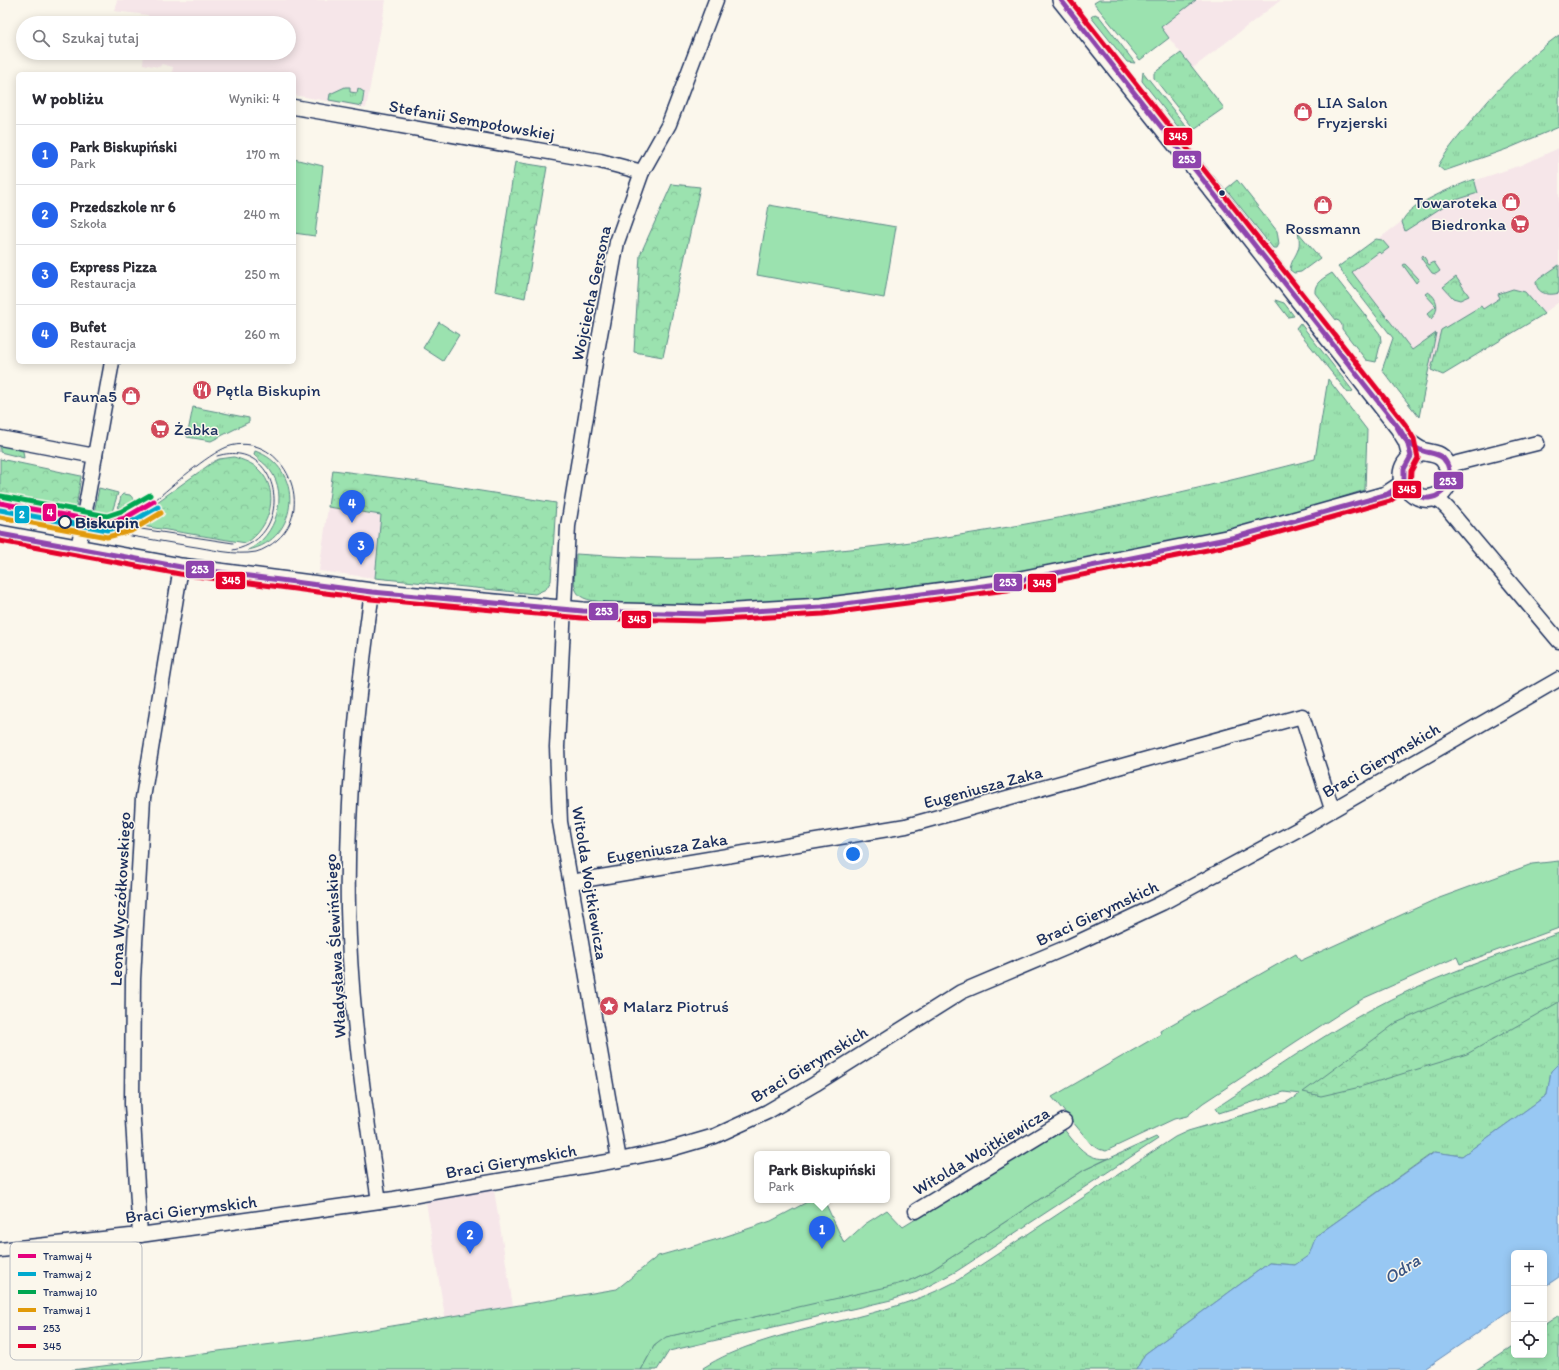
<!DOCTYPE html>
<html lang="pl">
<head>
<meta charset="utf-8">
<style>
	body { margin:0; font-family:Itim,sans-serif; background:#f7f7f7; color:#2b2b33 }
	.controls { position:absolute; right:12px; bottom:12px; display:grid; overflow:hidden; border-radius:6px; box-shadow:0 2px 10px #0003 }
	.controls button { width:36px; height:36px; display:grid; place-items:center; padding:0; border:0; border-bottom:1px solid #e1e1e2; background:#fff; color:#2b2b33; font:20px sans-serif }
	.you { position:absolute; left:853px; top:854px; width:14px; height:14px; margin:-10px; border:3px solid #fff; border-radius:50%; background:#1a73e8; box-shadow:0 0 0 6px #1a73e833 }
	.badge { display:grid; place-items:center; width:26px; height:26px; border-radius:50%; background:#2563eb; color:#fff; font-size:13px; font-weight:700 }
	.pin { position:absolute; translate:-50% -33px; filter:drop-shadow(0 1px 2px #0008) }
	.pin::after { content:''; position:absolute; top:21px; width:14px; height:12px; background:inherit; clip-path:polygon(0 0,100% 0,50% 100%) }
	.popup { position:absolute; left:754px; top:1151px; width:136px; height:52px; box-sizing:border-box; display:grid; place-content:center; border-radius:6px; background:#fff; filter:drop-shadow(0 1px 3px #0005); font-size:13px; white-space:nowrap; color:#7c7c81 }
	.popup b { font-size:15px; color:#2b2b33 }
	.popup::after { content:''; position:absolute; left:50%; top:100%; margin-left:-8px; border:8px solid transparent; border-top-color:#fff }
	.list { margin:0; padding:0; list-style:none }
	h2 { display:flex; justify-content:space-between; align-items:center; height:52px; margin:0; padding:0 16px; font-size:17px }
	h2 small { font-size:13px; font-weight:400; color:#7c7c81 }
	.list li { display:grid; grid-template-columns:26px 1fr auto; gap:12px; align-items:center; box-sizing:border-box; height:60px; padding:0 16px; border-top:1px solid #e1e1e2 }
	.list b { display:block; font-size:15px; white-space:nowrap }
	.list p { margin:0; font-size:13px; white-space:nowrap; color:#7c7c81 }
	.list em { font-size:13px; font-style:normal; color:#7c7c81 }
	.icon { flex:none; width:22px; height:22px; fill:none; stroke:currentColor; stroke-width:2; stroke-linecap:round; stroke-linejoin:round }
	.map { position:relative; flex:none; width:1559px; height:1370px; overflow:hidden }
	.search { position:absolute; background:#fff; box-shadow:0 2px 10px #0003; left:16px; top:16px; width:280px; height:44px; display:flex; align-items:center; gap:10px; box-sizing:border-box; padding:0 14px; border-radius:22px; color:#7c7c81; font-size:15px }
	.panel { position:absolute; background:#fff; box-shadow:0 2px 10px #0003; left:16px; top:72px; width:280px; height:292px; border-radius:6px }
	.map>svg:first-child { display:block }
</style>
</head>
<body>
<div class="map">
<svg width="1559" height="1370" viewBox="0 0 1559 1370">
	<defs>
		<pattern id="grass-tufts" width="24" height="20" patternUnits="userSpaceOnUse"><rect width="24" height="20" fill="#9be2af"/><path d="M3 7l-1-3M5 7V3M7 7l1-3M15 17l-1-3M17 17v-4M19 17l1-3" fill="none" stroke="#85c299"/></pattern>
		<pattern id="forest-crowns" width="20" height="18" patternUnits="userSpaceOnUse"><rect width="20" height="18" fill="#9be2af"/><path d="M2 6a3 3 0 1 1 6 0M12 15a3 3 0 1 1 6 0" fill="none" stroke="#85c299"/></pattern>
	</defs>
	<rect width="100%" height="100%" fill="#fbf7ec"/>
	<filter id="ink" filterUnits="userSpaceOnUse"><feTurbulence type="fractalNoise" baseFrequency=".025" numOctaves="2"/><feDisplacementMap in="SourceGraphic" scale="8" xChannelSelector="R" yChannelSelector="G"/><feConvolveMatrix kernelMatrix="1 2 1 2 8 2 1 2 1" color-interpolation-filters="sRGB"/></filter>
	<g filter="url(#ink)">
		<g fill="#f6e6e9">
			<polygon points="117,0 386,0 366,108 294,95 294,74 176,74 172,73 173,67 162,64 159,67 143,64 144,53 289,53 289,23 147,23 148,15 114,11"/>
			<polygon points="1196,0 1281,0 1193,68 1160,27"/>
			<polygon points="1559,148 1559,302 1532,322 1443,375 1423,367 1344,265 1441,192 1521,165"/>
			<polygon points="328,507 381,515 375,578 319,571"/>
			<polygon points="494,1190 513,1306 445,1317 426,1202"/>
		</g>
		<g fill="url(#grass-tufts)" stroke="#5b8886">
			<polygon points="1095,14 1099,16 1135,63 1127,62 1091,17"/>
			<path d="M 1559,35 L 1559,127 L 1507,149 L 1444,171 L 1438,166 C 1445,153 1456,140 1465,129 C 1492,94 1523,61 1559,35 Z"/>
			<polygon points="1181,53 1224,108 1194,129 1154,78 1154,73"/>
			<polygon points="1143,72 1189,130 1179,128 1142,81"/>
			<polygon points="345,87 350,87 350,92 357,93 358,88 364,92 362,106 329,100 330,94"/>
			<path d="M 1474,179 L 1478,193 L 1443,204 L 1444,206 L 1405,231 L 1402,222 C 1408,204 1457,186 1474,179 Z"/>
			<polygon points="1237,180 1277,231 1279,244 1277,248 1273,248 1226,189"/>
			<path d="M 1298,232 L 1320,258 L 1301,272 L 1294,273 L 1290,270 C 1292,254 1303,253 1298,232 Z"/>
			<polygon points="1376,239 1382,240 1389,248 1381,254 1379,252 1352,272 1412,350 1436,333 1419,417 1382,370 1393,338 1338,267"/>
			<polygon points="1423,255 1429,265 1434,262 1440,271 1436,274 1432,273 1421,258"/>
			<polygon points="1405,264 1419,279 1416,283 1403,265"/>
			<path d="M 1332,273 L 1380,334 L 1381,341 L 1376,362 L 1366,360 L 1342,329 L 1342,325 L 1339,321 L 1336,320 L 1315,293 C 1314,282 1324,278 1332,273 Z"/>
			<polygon points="1513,289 1525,292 1544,314 1443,375 1431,370 1441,330 1481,306 1483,309 1500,298 1498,294"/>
			<path d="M 1428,292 C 1438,298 1440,310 1431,319 L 1427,314 L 1436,306 L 1425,294 Z"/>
			<polygon points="1275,300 1284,303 1294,316 1288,317"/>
			<polygon points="1300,323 1353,391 1348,393 1296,328"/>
			<path d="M 1328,379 L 1367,430 L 1365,490 L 1339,498 L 1340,502 L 1316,509 L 1125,555 L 943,586 L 776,604 L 669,607 L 605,605 L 605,602 C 566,600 575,585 576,554 C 621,557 667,559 712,558 C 916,553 1118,510 1315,459 Z"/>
			<polygon points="193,407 249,418 249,422 211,441 187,437"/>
			<polygon points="0,445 23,451 24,458 0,452"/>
			<path d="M 255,451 C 304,467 301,540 248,550 C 276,537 289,495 270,470 C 266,464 259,460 254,455 Z"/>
			<polygon points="99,488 118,493 112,512 94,513"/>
			<polygon points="123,494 130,495 136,502 118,509 121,496"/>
			<path d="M 1559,933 L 1559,1063 L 1551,1071 L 1547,1095 L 1462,1156 L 1434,1152 L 1316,1236 L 1310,1255 L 1295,1265 L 1269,1263 L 1145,1354 L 1136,1370 L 704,1370 L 703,1368 C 711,1363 720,1358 729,1354 C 802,1322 884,1320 955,1282 L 1175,1137 L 1188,1131 L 1287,1102 L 1300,1094 L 1284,1092 L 1219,1113 L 1216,1108 C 1266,1075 1315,1040 1368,1011 C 1428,978 1495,957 1559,933 Z"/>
			<polygon points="1156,1137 1158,1139 957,1271 917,1292 891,1300 669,1351 657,1370 641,1370 654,1346 665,1337 909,1281 932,1270 1084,1170"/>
		</g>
		<g fill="url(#forest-crowns)" stroke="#5b8886">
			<polygon points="515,162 547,167 525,298 495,291"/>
			<polygon points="672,184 700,187 663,357 634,352 640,255"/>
			<path d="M 1559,265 L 1559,293 C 1549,296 1536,294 1536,281 Z"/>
			<polygon points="1456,277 1469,296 1460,300 1453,298 1443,287"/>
			<path d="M 234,457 C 243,460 253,463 259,470 C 281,491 270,529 246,543 L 124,523 L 139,515 L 213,462 L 219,459 Z"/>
			<polygon points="0,459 81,476 75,514 0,499"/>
			<polygon points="333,470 418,481 556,503 551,581 546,589 535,594 375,578 381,515 328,507"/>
			<polygon points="1559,958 1559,1002 1467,1054 1356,1088 1321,1096 1303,1092 1396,1023 1453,998"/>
			<polygon points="1559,1315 1559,1370 1476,1370 1514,1345 1514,1355 1544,1355 1544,1325"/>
		</g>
		<g fill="#9be2af" stroke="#5b8886">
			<polygon points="1099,0 1196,0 1161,27 1169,38 1140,60 1094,3"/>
			<polygon points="294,159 323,166 315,236 294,233"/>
			<polygon points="769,205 896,227 884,298 757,275"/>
			<polygon points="439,322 459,335 443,361 423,348"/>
			<polygon points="1559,861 1559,928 1460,964 1457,957 1364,998 1297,1041 1203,1103 1187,1116 1174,1119 1106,1151 1098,1149 1092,1145 1052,1097 1161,1034 1160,1031 1296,954 1300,961 1434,900 1532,864"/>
			<path d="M 1063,1128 C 1076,1144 1087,1162 1109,1158 L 1084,1170 L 932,1270 L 909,1281 L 887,1287 L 666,1337 L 654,1346 L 641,1370 L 72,1370 L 319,1338 L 617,1289 L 658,1256 L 718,1239 L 771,1221 L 811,1200 L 824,1200 L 844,1243 L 865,1224 L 887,1210 L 903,1227 Z"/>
		</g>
		<polygon fill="#98c8f3" stroke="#668bb7" points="1559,1063 1559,1277 1544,1287 1544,1253 1514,1253 1514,1308 1423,1370 1136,1370 1145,1354 1269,1263 1295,1265 1309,1255 1316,1236 1435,1152 1462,1156 1547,1095 1551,1071"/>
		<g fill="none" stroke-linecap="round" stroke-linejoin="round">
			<defs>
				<g id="minor">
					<polyline points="294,107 600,161 642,172"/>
					<polyline points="0,438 95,456"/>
					<polyline points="1457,463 1537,443"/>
					<polyline points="1431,498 1441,502 1448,509 1559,641"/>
					<polyline points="78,549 112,362"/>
					<path d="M 372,592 C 357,697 346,802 348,908 C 350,1006 364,1104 379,1201"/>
					<polyline points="571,882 906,826 1302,716 1332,809"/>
					<polyline points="619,1160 560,822 557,747 568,526 595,362 617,242 642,172 669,124 716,0"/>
					<polyline points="916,1211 1064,1121"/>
					<polyline points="140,1235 132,1104 133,979 143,798 181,567"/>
					<polyline points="0,1250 140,1235 394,1199 619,1160 667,1150 715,1136 767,1112 815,1084 961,992 1070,946 1162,903 1308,824 1559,679"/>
				</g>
				<g id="tertiary">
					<polyline points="1061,0 1226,207 1399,428 1407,441 1411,456"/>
					<path d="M 1407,441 C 1411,444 1417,449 1422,451 C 1430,454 1438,452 1444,460 C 1449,466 1451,476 1448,483 C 1432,523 1371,475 1422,451"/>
					<polyline points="0,534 181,567 372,592 583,611 703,614 822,607 1006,583 1236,537 1386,495 1404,483"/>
				</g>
			</defs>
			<use href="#minor" stroke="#1b2f5e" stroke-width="17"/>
			<use href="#tertiary" stroke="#1b2f5e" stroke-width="20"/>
			<use href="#minor" stroke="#fbf7ec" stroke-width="14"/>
			<use href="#tertiary" stroke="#fbf7ec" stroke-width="17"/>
			<g stroke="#1b2f5e" stroke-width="1">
				<path d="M 217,456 C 281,436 298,538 233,550"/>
				<polyline points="95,522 233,543"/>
				<path d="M 65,524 C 107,532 148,539 190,546 C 211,549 235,556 256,552 C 264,550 271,545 277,540 C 318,505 280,429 227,447 C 207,455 172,486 154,501"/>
			</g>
			<defs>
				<g id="bus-1">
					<path d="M 1369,500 C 1381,496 1395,491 1408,493 C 1415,493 1421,499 1429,498 C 1448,496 1456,472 1443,458 C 1437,453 1429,453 1423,451 C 1417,449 1411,445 1407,441 C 1401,436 1398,427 1393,421"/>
					<polyline points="0,534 181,567 372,592 583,611 703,614 822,607 1006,583 1236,537 1386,495 1404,483 1404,469 1411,456 1407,441 1399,428 1061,0"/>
				</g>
				<polyline id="bus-2" points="0,541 180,574 371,599 582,618 703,621 823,614 1007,590 1237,544 1390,501 1410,487 1411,471 1418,458 1414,439 1405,424 1070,0"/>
			</defs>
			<use href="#bus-1" stroke="#fbf7ec" stroke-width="8"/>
			<use href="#bus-2" stroke="#fbf7ec" stroke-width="8"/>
			<use href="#bus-1" stroke="#8e44ad" stroke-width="5"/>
			<use href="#bus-2" stroke="#e4002b" stroke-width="5"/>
			<defs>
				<polyline id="tram-1" points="0,503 107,523 125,518 154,501"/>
				<polyline id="tram-2" points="0,510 107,530 128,524 158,507"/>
				<polyline id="tram-3" points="1,496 107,516 122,511 150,495"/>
				<polyline id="tram-4" points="0,517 107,537 131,531 161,513"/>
			</defs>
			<use href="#tram-1" stroke="#fbf7ec" stroke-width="8"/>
			<use href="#tram-2" stroke="#fbf7ec" stroke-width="8"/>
			<use href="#tram-3" stroke="#fbf7ec" stroke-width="8"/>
			<use href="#tram-4" stroke="#fbf7ec" stroke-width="8"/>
			<use href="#tram-1" stroke="#e5007d" stroke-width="5"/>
			<use href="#tram-2" stroke="#00a9ce" stroke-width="5"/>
			<use href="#tram-3" stroke="#00a651" stroke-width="5"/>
			<use href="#tram-4" stroke="#e19a09" stroke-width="5"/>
		</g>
	</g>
	<defs>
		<symbol id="shop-disc" viewBox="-11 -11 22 22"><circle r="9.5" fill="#d1495b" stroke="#fbf7ec"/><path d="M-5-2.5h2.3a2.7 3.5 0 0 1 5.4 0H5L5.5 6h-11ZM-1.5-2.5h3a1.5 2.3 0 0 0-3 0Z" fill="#fff"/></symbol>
		<symbol id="supermarket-disc" viewBox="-11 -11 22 22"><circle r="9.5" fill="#d1495b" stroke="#fbf7ec"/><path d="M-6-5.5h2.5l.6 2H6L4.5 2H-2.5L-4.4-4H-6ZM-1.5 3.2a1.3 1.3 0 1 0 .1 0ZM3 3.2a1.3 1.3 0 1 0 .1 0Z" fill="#fff"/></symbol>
		<symbol id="restaurant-disc" viewBox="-11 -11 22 22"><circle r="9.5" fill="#d1495b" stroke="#fbf7ec"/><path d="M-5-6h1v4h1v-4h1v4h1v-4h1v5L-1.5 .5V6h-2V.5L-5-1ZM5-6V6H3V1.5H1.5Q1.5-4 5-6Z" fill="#fff"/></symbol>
		<symbol id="sight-disc" viewBox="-11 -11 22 22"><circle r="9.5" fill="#d1495b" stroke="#fbf7ec"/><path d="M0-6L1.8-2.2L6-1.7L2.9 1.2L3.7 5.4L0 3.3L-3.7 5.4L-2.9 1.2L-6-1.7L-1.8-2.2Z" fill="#fff"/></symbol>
	</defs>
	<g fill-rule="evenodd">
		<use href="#shop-disc" x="1292" y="101" width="22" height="22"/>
		<use href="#shop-disc" x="1500" y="191" width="22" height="22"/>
		<use href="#shop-disc" x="1312" y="194" width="22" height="22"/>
		<use href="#supermarket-disc" x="1509" y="213" width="22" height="22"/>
		<use href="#restaurant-disc" x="191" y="379" width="22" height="22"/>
		<use href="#shop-disc" x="120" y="385" width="22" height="22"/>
		<use href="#supermarket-disc" x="149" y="418" width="22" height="22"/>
		<use href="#sight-disc" x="598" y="995" width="22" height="22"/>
	</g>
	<circle fill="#1b2f5e" stroke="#fbf7ec" stroke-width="1.5" cx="1222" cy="193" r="3.5"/>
	<circle fill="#fbf7ec" stroke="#1b2f5e" stroke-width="2" cx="65" cy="522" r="6"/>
	<g text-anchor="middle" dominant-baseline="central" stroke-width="3" stroke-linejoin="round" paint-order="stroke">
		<g font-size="17" fill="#1b2f5e" stroke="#fbf7ec" text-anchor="start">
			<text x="1317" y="102">LIA Salon<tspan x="1317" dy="20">Fryzjerski</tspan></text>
			<text x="1497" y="202" text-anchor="end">Towaroteka</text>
			<text x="1506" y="224" text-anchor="end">Biedronka</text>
			<text x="1323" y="228" text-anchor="middle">Rossmann</text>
			<text x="216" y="390">Pętla Biskupin</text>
			<text x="117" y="396" text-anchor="end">Fauna5</text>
			<text x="174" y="429">Żabka</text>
			<text x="623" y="1006">Malarz Piotruś</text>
		</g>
		<g font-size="17" fill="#1b2f5e" stroke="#fbf7ec">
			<text transform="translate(472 120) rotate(10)">Stefanii Sempołowskiej</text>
			<text transform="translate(591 293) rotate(-78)">Wojciecha Gersona</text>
			<text transform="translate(1381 760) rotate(-30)">Braci Gierymskich</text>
			<text transform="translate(983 787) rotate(-15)">Eugeniusza Zaka</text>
			<text transform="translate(667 848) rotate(-9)">Eugeniusza Zaka</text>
			<text transform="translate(590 883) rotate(81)">Witolda Wojtkiewicza</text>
			<text transform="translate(120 899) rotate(-87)">Leona Wyczółkowskiego</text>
			<text transform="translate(1097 913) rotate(-25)">Braci Gierymskich</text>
			<text transform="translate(335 946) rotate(-93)">Władysława Ślewińskiego</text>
			<text transform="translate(809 1064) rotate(-31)">Braci Gierymskich</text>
			<text transform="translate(981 1151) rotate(-31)">Witolda Wojtkiewicza</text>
			<text transform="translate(511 1161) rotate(-10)">Braci Gierymskich</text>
			<text transform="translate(191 1209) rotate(-7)">Braci Gierymskich</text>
		</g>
		<g font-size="17" font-weight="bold" fill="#1b2f5e" stroke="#fbf7ec" text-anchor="start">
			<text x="75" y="522">Biskupin</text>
		</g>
		<g font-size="18" font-style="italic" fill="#3a5583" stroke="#fbf7ec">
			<text transform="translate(1402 1269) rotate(-33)">Odra</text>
		</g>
	</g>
	<rect x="10" y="1242" width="132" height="118" rx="6" fill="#fbf7ec" stroke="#b8bbc1" stroke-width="1"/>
	<rect x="18" y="1254" width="18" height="4" fill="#e5007d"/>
	<rect x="18" y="1272" width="18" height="4" fill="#00a9ce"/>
	<rect x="18" y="1290" width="18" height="4" fill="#00a651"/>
	<rect x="18" y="1308" width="18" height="4" fill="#e19a09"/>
	<rect x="18" y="1326" width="18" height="4" fill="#8e44ad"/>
	<rect x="18" y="1344" width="18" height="4" fill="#e4002b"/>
	<g font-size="11" fill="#1b2f5e">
		<text x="43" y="1260">Tramwaj 4</text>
		<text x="43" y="1278">Tramwaj 2</text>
		<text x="43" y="1296">Tramwaj 10</text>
		<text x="43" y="1314">Tramwaj 1</text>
		<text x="43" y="1332">253</text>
		<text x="43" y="1350">345</text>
	</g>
	<g stroke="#fbf7ec" stroke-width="1.5">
		<rect x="1163" y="127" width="30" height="19" rx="4" fill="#e4002b"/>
		<rect x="1172" y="150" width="30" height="19" rx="4" fill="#8e44ad"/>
		<rect x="1433" y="471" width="31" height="19" rx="4" fill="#8e44ad"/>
		<rect x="1392" y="480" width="30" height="19" rx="4" fill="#e4002b"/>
		<rect x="42" y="503" width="15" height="19" rx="4" fill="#e5007d"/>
		<rect x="14" y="505" width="16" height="19" rx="4" fill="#00a9ce"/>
		<rect x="185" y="560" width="30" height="19" rx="4" fill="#8e44ad"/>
		<rect x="215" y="571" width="31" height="19" rx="4" fill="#e4002b"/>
		<rect x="993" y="573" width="30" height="19" rx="4" fill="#8e44ad"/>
		<rect x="1027" y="573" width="30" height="20" rx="4" fill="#e4002b"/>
		<rect x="588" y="602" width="31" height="19" rx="4" fill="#8e44ad"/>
		<rect x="621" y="610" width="31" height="19" rx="4" fill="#e4002b"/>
	</g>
	<g font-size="11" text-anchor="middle" font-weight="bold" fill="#fff">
		<text x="1178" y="140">345</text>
		<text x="1187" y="163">253</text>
		<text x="1448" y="485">253</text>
		<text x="1407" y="493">345</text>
		<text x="50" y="516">4</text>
		<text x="22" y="518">2</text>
		<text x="200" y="573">253</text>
		<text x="231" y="584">345</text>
		<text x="1008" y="586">253</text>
		<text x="1042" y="587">345</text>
		<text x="604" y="615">253</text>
		<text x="637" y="623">345</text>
	</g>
</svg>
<div class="controls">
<button>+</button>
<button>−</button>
<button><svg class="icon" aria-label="locate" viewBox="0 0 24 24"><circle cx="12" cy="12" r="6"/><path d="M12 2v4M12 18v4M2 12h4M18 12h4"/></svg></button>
</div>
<div class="you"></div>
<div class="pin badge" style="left:822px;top:1249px">1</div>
<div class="popup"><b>Park Biskupiński</b>Park</div>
<div class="pin badge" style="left:470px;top:1254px">2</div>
<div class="pin badge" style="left:361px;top:565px">3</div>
<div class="pin badge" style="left:352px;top:523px">4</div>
<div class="search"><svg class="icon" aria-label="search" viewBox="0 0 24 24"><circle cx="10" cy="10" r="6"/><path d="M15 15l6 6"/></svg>Szukaj tutaj</div>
<section class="panel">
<h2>W pobliżu<small>Wyniki: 4</small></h2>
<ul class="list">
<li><span class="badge">1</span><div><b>Park Biskupiński</b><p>Park</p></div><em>170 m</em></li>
<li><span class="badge">2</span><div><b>Przedszkole nr 6</b><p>Szkoła</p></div><em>240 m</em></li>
<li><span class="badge">3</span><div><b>Express Pizza</b><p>Restauracja</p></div><em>250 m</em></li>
<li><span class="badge">4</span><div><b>Bufet</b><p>Restauracja</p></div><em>260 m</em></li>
</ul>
</section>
</div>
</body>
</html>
